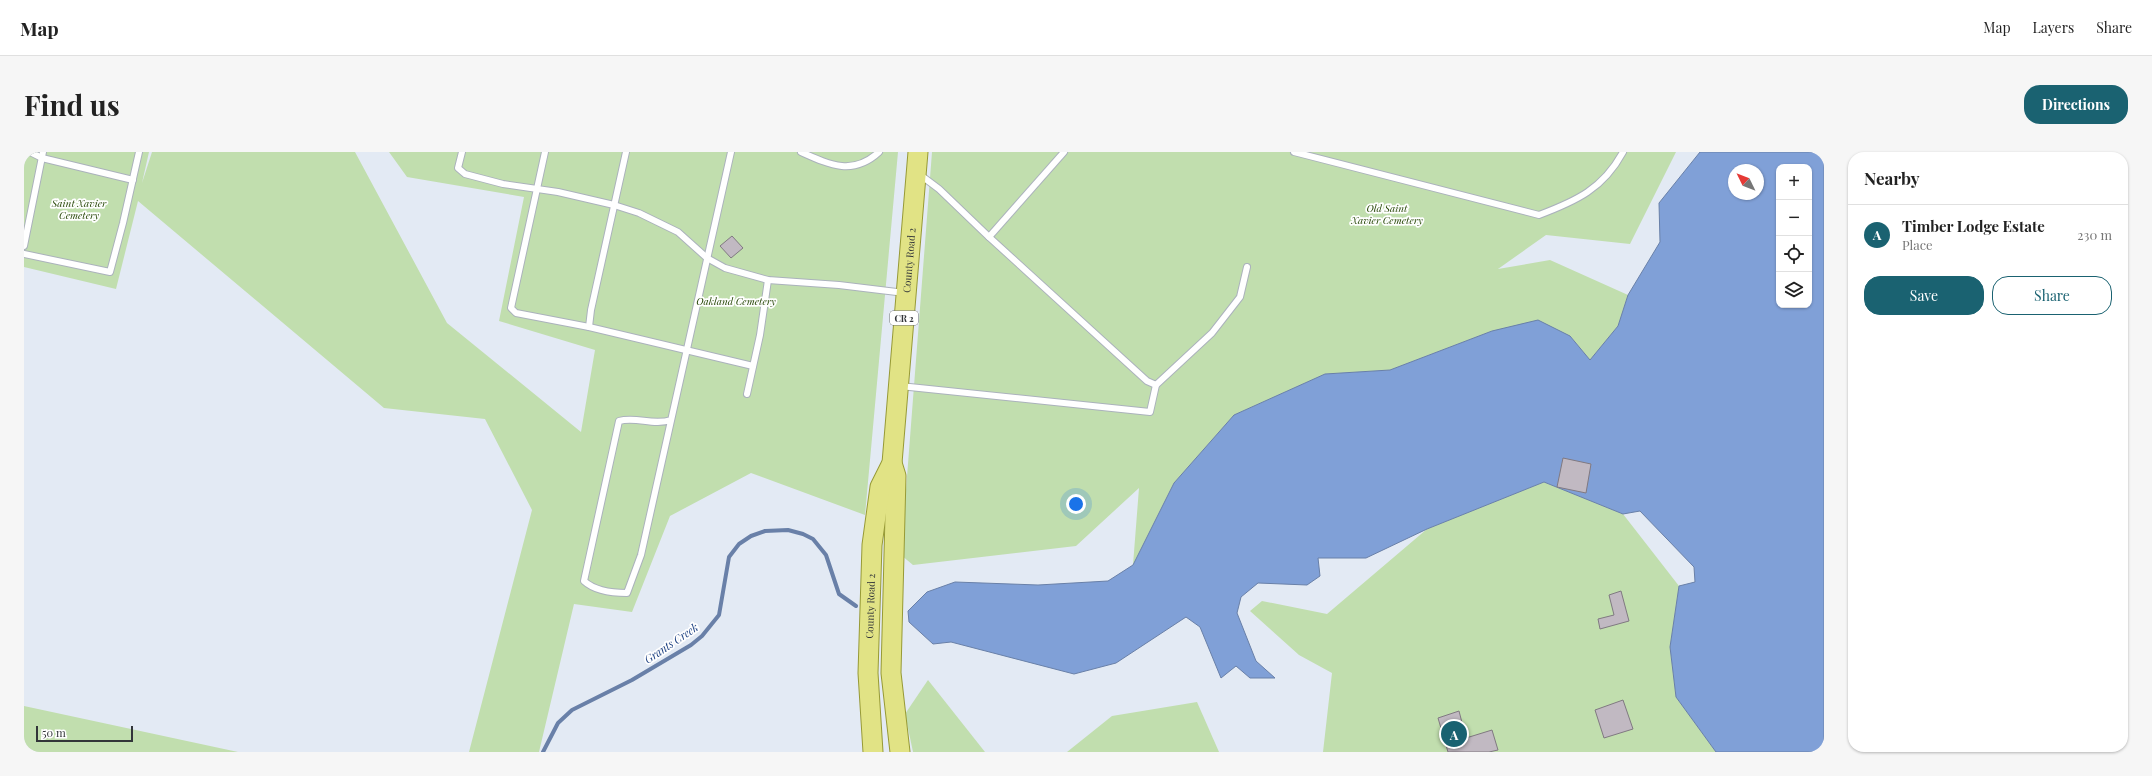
<!DOCTYPE html>
<html lang="en">
<head>
<meta charset="utf-8">
<style>
	body { margin:0; font-family:"Playfair Display",serif; background:#f6f6f6; color:#222 }
	.controls { position:absolute; right:12px; top:12px; display:grid; overflow:hidden; border-radius:8px; box-shadow:0 1px 3px #0004 }
	.controls button { width:36px; height:36px; display:grid; place-items:center; padding:0; border:0; border-bottom:1px solid #e0e0e0; background:#fff; color:#222; font:20px sans-serif }
	.compass { position:absolute; left:1704px; top:12px; width:36px; height:36px; border-radius:50%; background:#fff; box-shadow:0 1px 3px #0004; rotate:313deg }
	.scale { position:absolute; left:12px; bottom:10px; width:97px; box-sizing:border-box; padding-left:4px; border:2px solid #323539; border-top:0; font-size:11px; line-height:14px; white-space:nowrap; color:#323539; -webkit-text-stroke:3px #fff; paint-order:stroke }
	.you { position:absolute; left:1052px; top:352px; width:14px; height:14px; margin:-10px; border:3px solid #fff; border-radius:50%; background:#1a73e8; box-shadow:0 0 0 6px #1a73e833 }
	.badge { display:grid; place-items:center; width:26px; height:26px; border-radius:50%; background:#1a6271; color:#fff; font-size:13px; font-weight:700 }
	.pin { position:absolute; translate:-50% -50%; border:2px solid #fff; box-shadow:0 1px 4px #0006 }
	.list { margin:0; padding:0; list-style:none }
	h2 { display:flex; justify-content:space-between; align-items:center; height:52px; margin:0; padding:0 16px; font-size:17px }
	h2 small { font-size:13px; font-weight:400; color:#767676 }
	.list li { display:grid; grid-template-columns:26px 1fr auto; gap:12px; align-items:center; box-sizing:border-box; height:60px; padding:0 16px; border-top:1px solid #e0e0e0 }
	.list b { display:block; font-size:15px; white-space:nowrap }
	.list p { margin:0; font-size:13px; white-space:nowrap; color:#767676 }
	.list em { font-size:13px; font-style:normal; color:#767676 }
	.actions { display:flex; gap:8px; padding:12px 16px }
	.actions a { flex:1; padding:9px 0; border:1px solid #1a6271; border-radius:16px; text-align:center; font-size:14px; color:#1a6271 }
	.actions .main { background:#1a6271; color:#fff }
	.icon { flex:none; width:22px; height:22px; fill:none; stroke:currentColor; stroke-width:2; stroke-linecap:round; stroke-linejoin:round }
	.map { position:relative; flex:none; width:1800px; height:600px; overflow:hidden; border-radius:16px }
	header { display:flex; align-items:center; gap:24px; box-sizing:border-box; height:56px; padding:0 20px; background:#fff; border-bottom:1px solid #e0e0e0 }
	header strong { font-size:19px }
	nav { display:flex; gap:22px; margin-inline-start:auto; font-size:14px }
	.intro { display:flex; align-items:center; justify-content:space-between; box-sizing:border-box; height:96px; padding:0 24px }
	h1 { margin:0; font-size:28px }
	.button { padding:10px 18px; border-radius:16px; background:#1a6271; color:#fff; font-size:14px; font-weight:700 }
	main { display:flex; gap:24px; padding:0 24px }
	aside { flex:1; background:#fff; border-radius:16px; box-shadow:0 1px 3px #0004 }
	.map>svg:first-child { display:block }
</style>
</head>
<body>
<header>
<strong>Map</strong>
<nav><a>Map</a><a>Layers</a><a>Share</a></nav>
</header>
<div class="intro"><h1>Find us</h1><a class="button">Directions</a></div>
<main>
<div class="map">
<svg width="1800" height="600" viewBox="0 0 1800 600">
	<rect width="100%" height="100%" fill="#e3eaf4"/>
	<g fill="#c1deae">
		<polygon points="0,0 125,0 118,31 128,0 331,0 423,171 557,280 571,198 475,169 500,45 383,25 365,0 874,0 841,363 727,321 646,364 608,460 550,452 515,600 445,600 508,358 461,267 360,256 114,49 92,137 0,115"/>
		<polygon points="908,0 1652,0 1606,92 1522,83 1474,117 1526,108 1604,143 1594,174 1566,208 1546,184 1468,179 1366,218 1301,222 1210,263 1150,331 1109,413 1115,336 1052,394 889,413 877,403"/>
		<polygon points="1520,330 1599,362 1655,434 1646,495 1652,545 1692,600 1299,600 1308,521 1275,503 1226,459 1238,449 1303,462 1403,377"/>
		<polygon points="904,528 961,600 889,600 881,562"/>
		<polygon points="1173,550 1195,600 1043,600 1088,564"/>
		<polygon points="0,554 214,600 0,600"/>
	</g>
	<path fill="#80a0d7" stroke="#6980a8" fill-rule="evenodd" d="M 1676,0 L 1800,0 L 1800,600 L 1692,600 L 1652,545 L 1646,495 L 1655,434 L 1671,430 L 1670,415 L 1616,359 L 1599,362 L 1520,330 L 1403,377 L 1342,406 L 1294,406 L 1296,424 L 1283,433 L 1234,431 L 1217,445 L 1213,461 L 1232,509 L 1251,526 L 1226,526 L 1212,514 L 1197,526 L 1176,475 L 1162,465 L 1092,511 L 1050,522 L 927,490 L 909,492 L 885,470 L 884,459 L 903,440 L 931,430 L 1014,433 L 1084,429 L 1109,413 L 1150,331 L 1210,263 L 1301,222 L 1366,218 L 1468,179 L 1514,168 L 1546,184 L 1566,208 L 1594,174 L 1604,143 L 1636,90 L 1635,51 ZM 1755,15 L 1785,15 L 1785,153 L 1755,153 ZM 1710,18 L 1734,18 L 1734,42 L 1710,42 Z"/>
	<g fill="none" stroke-linecap="round" stroke-linejoin="round">
		<polyline stroke="#6980a8" stroke-width="4" points="519,600 534,571 548,558 608,528 667,493 678,484 695,463 705,405 715,392 727,384 741,379 764,378 779,382 789,387 802,403 815,442 832,454"/>
	</g>
	<g fill="#c1b9c2" stroke="#807981">
		<polygon points="708,84 719,96 707,106 696,94"/>
		<polygon points="1539,306 1567,312 1562,341 1533,335"/>
		<polygon points="1597,439 1605,469 1576,477 1574,467 1590,463 1585,443"/>
		<polygon points="1599,548 1609,577 1580,586 1571,558"/>
		<polygon points="1435,559 1442,586 1468,578 1474,598 1465,600 1424,600 1414,566"/>
	</g>
	<g fill="none" stroke-linecap="round" stroke-linejoin="round">
		<defs>
			<g id="service">
				<polyline points="6,0 18,6 109,28"/>
				<polyline points="438,0 434,16 441,22 479,32 534,40 590,53 615,61 654,80 683,106 701,116 744,128 815,133 881,141"/>
				<polyline points="521,0 487,156 492,161 565,175 729,214"/>
				<path d="M 777,0 C 806,13 829,24 855,0"/>
				<path d="M 1270,0 L 1515,63 C 1552,49 1579,37 1599,0"/>
				<polyline points="895,22 915,37 965,85 1123,229 1132,233"/>
				<polyline points="965,85 1040,0"/>
				<polyline points="0,94 19,0"/>
				<polyline points="0,102 86,120 99,71 115,0"/>
				<polyline points="565,175 567,158 602,0"/>
				<polyline points="876,234 1126,260 1132,233 1188,181 1216,145 1223,115"/>
				<polyline points="723,242 736,183 744,128"/>
				<path d="M 647,268 C 629,274 612,264 595,269 L 560,429 C 571,439 588,441 603,441 L 617,403 L 707,0"/>
			</g>
			<g id="primary">
				<polyline points="868,311 872,324 867,521 876,600"/>
				<path id="s1" d="M 849,600 L 844,521 L 848,393 L 856,335 L 868,311 L 894,0"/>
			</g>
		</defs>
		<use href="#service" stroke="#abb2bc" stroke-width="8"/>
		<use href="#primary" stroke="#979a36" stroke-width="21"/>
		<use href="#service" stroke="#fff" stroke-width="6"/>
		<use href="#primary" stroke="#e1e385" stroke-width="19"/>
	</g>
	<g text-anchor="middle" dominant-baseline="central" stroke-width="3.5" stroke-linejoin="round" paint-order="stroke">
		<rect fill="#fff" stroke="#707274" stroke-width="1" x="866" y="159" width="28" height="14" rx="3"/>
		<g font-size="9" font-weight="bold" fill="#323539">
			<text x="880" y="166">CR 2</text>
		</g>
		<g font-size="10" font-style="italic" fill="#274707" stroke="#fff">
			<text x="55" y="51">Saint Xavier<tspan x="55" dy="12">Cemetery</tspan></text>
			<text x="1363" y="56">Old Saint<tspan x="1363" dy="12">Xavier Cemetery</tspan></text>
			<text x="712" y="149">Oakland Cemetery</text>
		</g>
		<g font-size="10" fill="#323539" stroke="#fff">
			<text stroke="none"><textPath href="#s1" startOffset="496">County Road 2</textPath></text>
			<text stroke="none"><textPath href="#s1" startOffset="146">County Road 2</textPath></text>
		</g>
		<g font-size="11" font-style="italic" fill="#1b3f81" stroke="#fff">
			<text transform="translate(647 491) rotate(-34)">Grants Creek</text>
		</g>
	</g>
</svg>
<div class="controls">
<button>+</button>
<button>−</button>
<button><svg class="icon" aria-label="locate" viewBox="0 0 24 24"><circle cx="12" cy="12" r="6"/><path d="M12 2v4M12 18v4M2 12h4M18 12h4"/></svg></button>
<button><svg class="icon" aria-label="layers" viewBox="0 0 24 24"><path d="M12 4l9 5-9 5-9-5zM3 14l9 5 9-5"/></svg></button>
</div>
<svg class="compass" viewBox="-18 -18 36 36"><path d="M0-13l5 13h-10z" fill="#e53935"/><path d="M0 13l5-13h-10z" fill="#767676"/></svg>
<div class="scale">50 m</div>
<div class="you"></div>
<div class="pin badge" style="left:1430px;top:582px">A</div>
</div>
<aside>
<h2>Nearby<small></small></h2>
<ul class="list">
<li><span class="badge">A</span><div><b>Timber Lodge Estate</b><p>Place</p></div><em>230 m</em></li>
</ul>
<div class="actions"><a class="main">Save</a><a>Share</a></div>
</aside>
</main>
</body>
</html>
